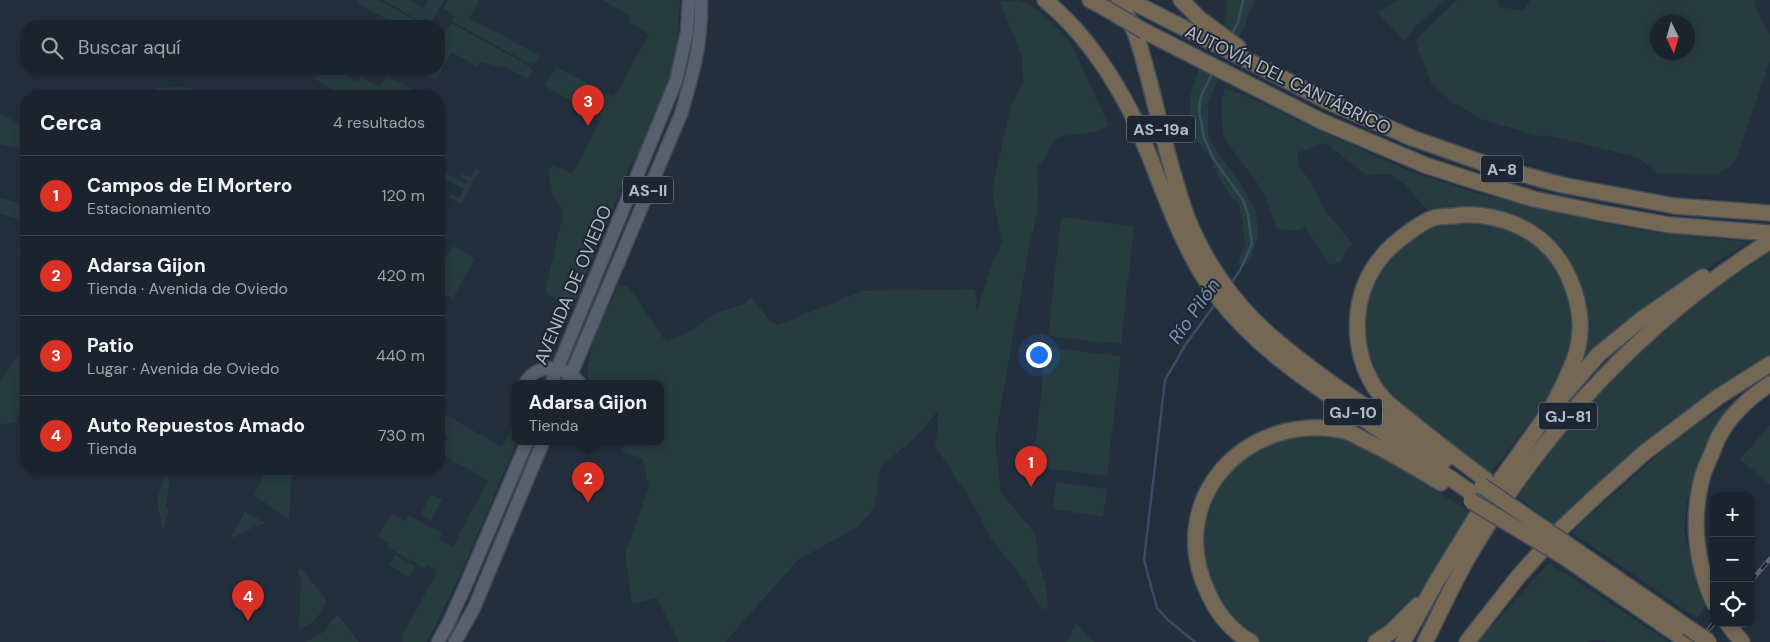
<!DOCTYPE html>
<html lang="es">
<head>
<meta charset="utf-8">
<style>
	body { margin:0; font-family:"DM Sans",sans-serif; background:#242b36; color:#f1f3f6 }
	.controls { position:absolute; right:15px; bottom:15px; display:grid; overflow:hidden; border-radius:10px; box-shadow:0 2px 8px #0003 }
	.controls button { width:45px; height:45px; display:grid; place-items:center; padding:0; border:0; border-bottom:1px solid #39404a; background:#1b232e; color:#f1f3f6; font:25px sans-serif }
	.compass { position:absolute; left:1650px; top:15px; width:45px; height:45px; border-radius:50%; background:#1b232e; box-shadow:0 2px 8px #0003; rotate:175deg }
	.you { position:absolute; left:1038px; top:354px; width:18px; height:18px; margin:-12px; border:4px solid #fff; border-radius:50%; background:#1a73e8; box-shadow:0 0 0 8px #1a73e833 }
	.badge { display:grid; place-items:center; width:32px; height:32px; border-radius:50%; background:#d93025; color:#fff; font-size:16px; font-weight:700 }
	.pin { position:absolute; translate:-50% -41px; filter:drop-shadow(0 1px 2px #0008) }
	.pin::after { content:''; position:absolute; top:26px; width:18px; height:15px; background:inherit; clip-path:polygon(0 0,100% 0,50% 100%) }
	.popup { position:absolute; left:512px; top:380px; width:152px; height:65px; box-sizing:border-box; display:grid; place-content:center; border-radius:10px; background:#1b232e; filter:drop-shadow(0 1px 4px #0005); font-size:16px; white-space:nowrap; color:#a0a4aa }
	.popup b { font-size:19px; color:#f1f3f6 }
	.popup::after { content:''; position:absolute; left:50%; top:100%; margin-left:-10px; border:10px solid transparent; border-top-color:#1b232e }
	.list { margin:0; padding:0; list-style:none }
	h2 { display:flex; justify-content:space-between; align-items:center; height:65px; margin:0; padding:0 20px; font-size:21px }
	h2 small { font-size:16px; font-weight:400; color:#a0a4aa }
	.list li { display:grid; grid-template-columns:32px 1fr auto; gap:15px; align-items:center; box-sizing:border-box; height:80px; padding:0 20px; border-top:1px solid #39404a }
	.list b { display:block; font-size:19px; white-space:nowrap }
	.list p { margin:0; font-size:16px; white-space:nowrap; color:#a0a4aa }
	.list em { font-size:16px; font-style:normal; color:#a0a4aa }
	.icon { flex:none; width:28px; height:28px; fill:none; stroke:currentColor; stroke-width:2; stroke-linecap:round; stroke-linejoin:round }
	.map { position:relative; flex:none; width:1770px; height:642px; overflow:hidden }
	.search { position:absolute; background:#1b232e; box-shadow:0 2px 8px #0003; left:20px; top:20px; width:425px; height:55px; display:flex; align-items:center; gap:12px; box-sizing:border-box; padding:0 18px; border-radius:20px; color:#a0a4aa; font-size:19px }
	.panel { position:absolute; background:#1b232e; box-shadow:0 2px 8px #0003; left:20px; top:90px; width:425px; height:385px; border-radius:20px }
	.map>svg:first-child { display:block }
</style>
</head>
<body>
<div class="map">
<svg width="1770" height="642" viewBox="0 0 1770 642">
	<rect width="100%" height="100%" fill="#242f3e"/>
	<g fill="#263c3f" fill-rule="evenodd">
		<polygon points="359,0 378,0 426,26 399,26 357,3"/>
		<polygon points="383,0 410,0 424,8 428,0 444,0 429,26"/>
		<polygon points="448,0 479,0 470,18 540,56 536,63 533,62 532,65 452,21 455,15 443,8"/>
		<polygon points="603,0 680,0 676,57 670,81 638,162 632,161 573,306 551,297 545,290 564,212 553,197 548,171 552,165 572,174 602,117 544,86 556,67 614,97 649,34 629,22 630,16"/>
		<path d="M 1020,0 L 1041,12 L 1071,42 L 1109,126 L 1097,131 L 1058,137 L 1037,169 L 1038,209 L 1029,248 L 995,439 L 1001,493 L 1035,533 L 1039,563 L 1047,592 L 1048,605 L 1046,610 L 1039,607 L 1025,581 L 991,539 L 975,507 L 935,446 L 938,426 L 938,411 L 915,438 L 881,466 L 874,508 L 858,527 L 798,560 L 725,642 L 679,642 L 657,598 L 632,604 L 625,554 L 649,487 L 643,459 L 621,451 L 625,442 L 660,442 L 660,384 L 589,384 C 581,358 607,311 618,286 L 628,286 L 666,342 L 697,327 L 716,313 L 745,304 L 752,297 L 768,319 L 778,325 L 863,291 L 974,289 L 976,293 L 977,312 L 993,260 L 1002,243 L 992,191 L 1011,104 L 1023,82 L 1022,56 L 1000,2 Z"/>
		<polygon points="1228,0 1255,0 1239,40 1223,29"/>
		<polygon points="1399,0 1445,0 1416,26 1404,41 1378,13"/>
		<path d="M 1457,0 L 1497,0 L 1499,7 L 1523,11 L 1530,0 L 1754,0 L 1757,11 L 1770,35 L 1770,61 L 1736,160 L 1727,169 L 1717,174 L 1658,173 L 1637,157 L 1546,135 L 1544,137 L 1483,120 L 1452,102 L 1432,85 L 1415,41 ZM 1658,22 L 1688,22 L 1688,52 L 1658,52 Z"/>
		<polygon points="451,23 530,67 529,69 533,71 528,79 507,68 480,62 478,67 452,52 436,80 415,69 439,69 439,32 444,35"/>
		<polygon points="1199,68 1218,78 1208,104 1208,132 1212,143 1218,153 1239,181 1256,211 1258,236 1250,261 1244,266 1238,263 1245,243 1242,219 1238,203 1231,197 1219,177 1210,157 1196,140 1191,126 1190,96"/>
		<polygon points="320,69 333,69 358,82 361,77 380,87 387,76 425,96 388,96 377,90 374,96 345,96 314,79"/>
		<polygon points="177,87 191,88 188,96 134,96 159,88"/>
		<polygon points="1225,88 1258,101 1318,130 1409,171 1473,192 1605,223 1656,232 1749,242 1661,297 1583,359 1590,325 1585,297 1573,266 1565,251 1553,237 1539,227 1508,216 1430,213 1404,184 1390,174 1366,175 1325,143 1297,153 1299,166 1312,184 1327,213 1353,244 1346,252 1341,262 1329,265 1305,227 1294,231 1276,228 1266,199 1258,184 1223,137 1221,103"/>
		<polygon points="0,114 26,127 26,150 0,144"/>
		<polygon points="476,168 480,170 461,204 449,197 450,194 459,198 464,189 439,175 439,169 466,184 468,181 460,177 462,174 471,177"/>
		<polygon points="0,198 26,204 26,263 22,261 18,253 24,221 0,214"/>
		<polygon points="1061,217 1134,226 1121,344 1048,336"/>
		<polygon points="1478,220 1502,225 1528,237 1549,255 1565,281 1575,311 1573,349 1556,389 1488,476 1397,403 1378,382 1365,349 1363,320 1368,289 1381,263 1402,242 1428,227 1451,221"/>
		<polygon points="452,246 475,258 453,298 439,291 439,270"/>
		<path d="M 1770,251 L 1770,358 L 1556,527 L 1514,494 C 1552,446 1591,399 1635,357 C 1676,317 1723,284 1770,251 Z"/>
		<polygon points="26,345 26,400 22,401 16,422 0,425 0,381"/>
		<polygon points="1046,347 1121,356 1107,476 1033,467"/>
		<polygon points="1733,404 1715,427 1687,501 1684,531 1694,570 1707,603 1697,618 1571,532 1686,430"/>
		<polygon points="444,414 502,447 515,422 516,442 517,442 462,571 427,642 403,642 404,640 401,638 438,570 427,564 425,568 387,547 389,543 378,537 391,513 405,521 408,515 442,533 439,539 453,546 488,480 439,453 449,437 439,431 439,424"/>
		<polygon points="1770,425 1770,485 1740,459"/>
		<path d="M 1307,433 L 1335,435 L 1365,444 L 1469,512 C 1441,559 1416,617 1364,642 L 1260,642 L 1245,633 L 1226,612 L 1211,588 L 1206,565 L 1204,542 L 1207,521 L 1214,498 L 1228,474 L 1251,454 L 1273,441 Z"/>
		<polygon points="267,469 292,469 289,519 254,495"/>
		<polygon points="164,476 170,478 166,507 169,508 163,532 157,500"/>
		<polygon points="1056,482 1107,489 1103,517 1053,509"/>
		<polygon points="431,494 442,499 431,520 421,514"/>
		<polygon points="245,512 266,523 254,527 230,539"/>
		<polygon points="395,555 415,566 410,577 389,565"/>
		<polygon points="1549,563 1669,642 1610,642 1598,640 1586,642 1477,642"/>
		<path d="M 300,566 L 326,600 C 323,611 313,627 299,628 L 301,578 L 298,573 Z"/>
		<polygon points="337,616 341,619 359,642 306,642 325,631 333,619"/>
		<polygon points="1076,623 1094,642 1067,642"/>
	</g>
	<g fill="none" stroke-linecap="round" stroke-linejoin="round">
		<g stroke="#394c67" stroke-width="2.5">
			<polyline points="1231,36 1238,23 1243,0"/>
			<polyline points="1213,72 1201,96 1199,110 1204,138 1213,158 1243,200 1248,215 1252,244 1240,270 1230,285"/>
			<polyline points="1195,642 1168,620 1157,608 1144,560 1165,380 1186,344 1216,303"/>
		</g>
		<defs>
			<g id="major">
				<path d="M 525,384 C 536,362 567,364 580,384"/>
				<polyline points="551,384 676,81 687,32 689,0"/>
				<path d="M 567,384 L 681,114 C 693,74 702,42 701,0"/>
				<polyline points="438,642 448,624 464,589 527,442"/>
				<polyline points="455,642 474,608 543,442"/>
			</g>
			<g id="highway">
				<path d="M 1045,0 C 1083,31 1113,76 1135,120 C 1140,131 1144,144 1149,155 C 1168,203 1185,253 1216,295 C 1253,344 1303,378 1354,412 C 1394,440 1435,468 1475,495"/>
				<polyline points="1090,0 1105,8"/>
				<path d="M 1119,0 C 1125,13 1134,27 1138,41 C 1156,99 1166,160 1187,217 C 1204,261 1235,306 1272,337 C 1325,383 1387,420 1445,460"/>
				<polyline points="1129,0 1327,101 1412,138 1492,166 1562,185 1675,206 1770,213"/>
				<polyline points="1181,0 1200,19 1238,47"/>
				<polyline points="1144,31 1321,121 1425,165 1468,179 1534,199 1602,213 1670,225 1770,233"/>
				<path d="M 1486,480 C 1460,460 1434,441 1409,420 C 1400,413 1390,406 1383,398 C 1362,375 1355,342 1358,313 C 1361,286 1374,262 1394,244 C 1405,235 1418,224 1431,219 C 1438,216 1447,216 1454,216 C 1480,212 1510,219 1533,234 C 1568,257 1588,310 1577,351 C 1571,371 1561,390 1551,409"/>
				<polyline points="1571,547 1687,627"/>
				<polyline points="1566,558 1688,642"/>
				<path d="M 1714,603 C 1696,564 1691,520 1702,478 C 1704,470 1708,462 1712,453 C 1714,448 1716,441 1719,436 C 1731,414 1750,397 1770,384"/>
				<polyline points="1727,623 1742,642"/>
				<path d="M 1251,642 C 1231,631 1218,614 1209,595 C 1162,500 1246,410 1345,431 C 1352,433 1359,437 1366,441 C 1392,453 1416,468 1441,483"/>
				<polyline points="1376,642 1391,632 1418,605"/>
				<polyline points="1403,642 1435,584 1489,496 1551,409 1599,354 1642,319 1703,277"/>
				<path d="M 1425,642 C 1440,613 1453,583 1470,554 C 1543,429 1646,319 1770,241"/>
				<polyline points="1467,642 1518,577 1562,528 1597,495 1644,453 1718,397 1770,364"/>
			</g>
		</defs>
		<use href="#major" stroke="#414a57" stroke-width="15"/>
		<use href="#highway" stroke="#434c59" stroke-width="18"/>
		<use href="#major" stroke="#56606e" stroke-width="12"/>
		<use href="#highway" stroke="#746855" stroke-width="15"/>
		<defs>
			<g id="rail">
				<polyline points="1751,581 1770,559"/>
				<polyline points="1698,642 1714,623"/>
			</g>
		</defs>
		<use href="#rail" stroke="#5a6575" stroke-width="4.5"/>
		<use href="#rail" stroke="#1d2633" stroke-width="2.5" stroke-dasharray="8" stroke-linecap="butt"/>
		<defs>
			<g id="highway-bridge">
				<polyline points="1105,8 1144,31"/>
				<polyline points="1482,486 1571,547"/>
				<polyline points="1471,501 1566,558"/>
				<polyline points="1687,627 1709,642"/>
			</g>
		</defs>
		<use href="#highway-bridge" stroke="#434c59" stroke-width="18" stroke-linecap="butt"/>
		<use href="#highway-bridge" stroke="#746855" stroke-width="15"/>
	</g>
	<g text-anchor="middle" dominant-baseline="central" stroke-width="4" stroke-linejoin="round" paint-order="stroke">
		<g fill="#1d2633" stroke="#878f9c" stroke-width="1">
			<rect x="1127" y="115.5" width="68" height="27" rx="4"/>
			<rect x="1481" y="155.5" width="42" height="27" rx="4"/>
			<rect x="623" y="176.5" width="50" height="27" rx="4"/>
			<rect x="1324" y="398.5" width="58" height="27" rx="4"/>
			<rect x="1539" y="402.5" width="58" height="27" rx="4"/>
		</g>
		<g font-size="16" font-weight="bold" fill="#b4bcc9">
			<text x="1161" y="129">AS-19a</text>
			<text x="1502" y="169">A-8</text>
			<text x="648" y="190">AS-II</text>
			<text x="1353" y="412">GJ-10</text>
			<text x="1568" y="416">GJ-81</text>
		</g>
		<g font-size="18" fill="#b4bcc9" stroke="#1d2633">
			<text transform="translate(1288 80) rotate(26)">AUTOVÍA DEL CANTÁBRICO</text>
			<text transform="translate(573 285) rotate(-67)">AVENIDA DE OVIEDO</text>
		</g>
		<g font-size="19" font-style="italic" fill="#7c92b1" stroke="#1d2633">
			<text transform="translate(1194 311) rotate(-55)">Río Pilón</text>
		</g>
	</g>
</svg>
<div class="controls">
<button>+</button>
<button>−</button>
<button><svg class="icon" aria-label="locate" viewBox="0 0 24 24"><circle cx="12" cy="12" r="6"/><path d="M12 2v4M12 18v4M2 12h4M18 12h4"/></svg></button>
</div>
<svg class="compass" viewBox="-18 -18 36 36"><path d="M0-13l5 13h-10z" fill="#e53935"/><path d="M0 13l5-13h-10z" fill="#a0a4aa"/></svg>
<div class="you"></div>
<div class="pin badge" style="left:1031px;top:487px">1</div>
<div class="pin badge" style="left:588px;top:503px">2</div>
<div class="popup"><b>Adarsa Gijon</b>Tienda</div>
<div class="pin badge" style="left:588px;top:126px">3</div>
<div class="pin badge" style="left:248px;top:621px">4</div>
<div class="search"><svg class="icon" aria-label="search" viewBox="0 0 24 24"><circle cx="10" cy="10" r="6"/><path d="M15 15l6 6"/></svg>Buscar aquí</div>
<section class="panel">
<h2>Cerca<small>4 resultados</small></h2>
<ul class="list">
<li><span class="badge">1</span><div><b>Campos de El Mortero</b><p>Estacionamiento</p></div><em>120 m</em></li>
<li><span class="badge">2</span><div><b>Adarsa Gijon</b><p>Tienda · Avenida de Oviedo</p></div><em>420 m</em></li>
<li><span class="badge">3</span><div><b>Patio</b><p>Lugar · Avenida de Oviedo</p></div><em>440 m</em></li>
<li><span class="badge">4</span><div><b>Auto Repuestos Amado</b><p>Tienda</p></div><em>730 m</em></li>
</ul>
</section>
</div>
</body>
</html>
